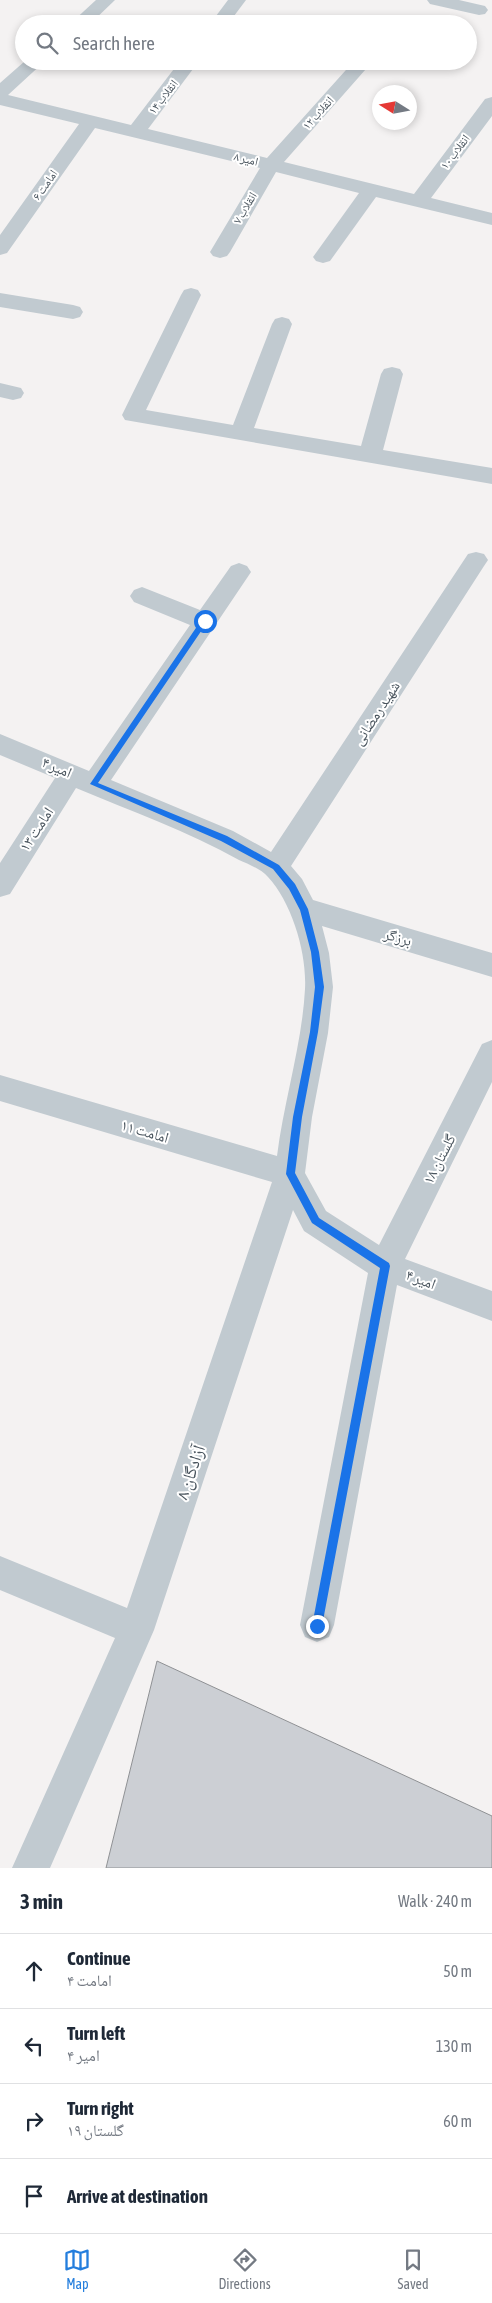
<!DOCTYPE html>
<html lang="en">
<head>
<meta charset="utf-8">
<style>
	body { margin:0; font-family:"Asap Condensed","Noto Naskh Arabic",sans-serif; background:#f2f2f3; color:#1f2937 }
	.compass { position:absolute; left:372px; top:85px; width:45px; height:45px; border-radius:50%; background:#fff; box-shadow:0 2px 8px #0003; rotate:281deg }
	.stop { position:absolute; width:15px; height:15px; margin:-11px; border:4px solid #1a73e8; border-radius:50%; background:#fff }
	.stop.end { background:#1a73e8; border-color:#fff; box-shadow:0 1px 5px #0008 }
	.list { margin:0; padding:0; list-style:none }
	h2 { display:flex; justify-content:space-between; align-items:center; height:65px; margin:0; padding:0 20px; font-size:21px }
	h2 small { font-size:16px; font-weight:400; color:#747a83 }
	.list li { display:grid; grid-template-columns:32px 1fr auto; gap:15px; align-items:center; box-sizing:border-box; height:75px; padding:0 20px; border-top:1px solid #e0e1e3 }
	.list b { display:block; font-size:19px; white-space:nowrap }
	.list p { margin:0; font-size:16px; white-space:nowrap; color:#747a83 }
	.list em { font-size:16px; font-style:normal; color:#747a83 }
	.icon { flex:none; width:28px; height:28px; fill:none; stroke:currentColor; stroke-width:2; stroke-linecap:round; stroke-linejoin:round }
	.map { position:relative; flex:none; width:492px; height:1868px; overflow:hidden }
	.search { position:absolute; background:#fff; box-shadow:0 2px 8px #0003; left:15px; right:15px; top:15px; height:55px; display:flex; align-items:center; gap:12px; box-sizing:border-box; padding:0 18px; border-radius:28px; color:#747a83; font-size:19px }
	.sheet { height:365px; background:#fff }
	nav { display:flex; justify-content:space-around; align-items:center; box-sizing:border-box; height:70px; border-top:1px solid #e0e1e3; background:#fff; font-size:14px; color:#747a83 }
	nav a { display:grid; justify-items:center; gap:2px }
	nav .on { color:#247edd }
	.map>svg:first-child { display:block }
</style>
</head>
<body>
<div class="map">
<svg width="492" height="1868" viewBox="0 0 492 1868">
	<rect width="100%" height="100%" fill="#f4f2f2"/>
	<polygon fill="#cccfd4" stroke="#8f9194" points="157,1661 492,1816 492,1868 106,1868"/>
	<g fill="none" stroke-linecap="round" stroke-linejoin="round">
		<g fill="#c1cad0" fill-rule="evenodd">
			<polygon points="96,0 115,0 90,24 70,24"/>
			<polygon points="228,0 246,0 228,24 210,24"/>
			<polygon points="427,0 459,0 485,6 488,10 485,14 479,15 430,4"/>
			<polygon points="25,61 45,61 8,95 131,125 180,61 199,61 148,129 267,158 354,61 373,61 284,162 414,194 485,99 492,97 492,116 431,198 492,213 492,225 376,197 330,261 323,263 316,261 313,257 359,193 276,172 230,252 227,256 220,258 213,256 210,252 260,168 95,128 7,253 0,255 0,235 79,124 0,105 0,83"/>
			<polygon points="191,288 198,290 201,295 146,410 233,425 272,324 275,319 282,317 289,319 292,324 254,428 361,446 381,374 384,369 392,367 400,369 403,374 383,450 492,468 492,484 125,420 122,415 181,295 184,290"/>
			<polygon points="0,293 73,305 80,307 83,312 80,317 73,319 0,307"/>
			<polygon points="0,383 21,388 24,393 21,398 13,400 0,397"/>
			<path d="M 476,552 L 484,554 L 488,560 L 484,566 L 291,866 L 302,879 L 313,900 L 492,953 L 492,977 L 322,926 L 329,953 L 333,987 L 328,1033 L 312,1117 L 305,1173 L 326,1211 L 379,1245 L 482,1044 L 492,1040 L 492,1082 L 405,1259 L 492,1291 L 492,1321 L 397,1285 L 334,1625 L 329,1637 L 317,1642 L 305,1637 L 300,1625 L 368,1273 L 304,1231 L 293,1210 L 154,1630 L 50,1868 L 12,1868 L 115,1638 L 0,1590 L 0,1556 L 127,1608 L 272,1182 L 0,1101 L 0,1075 L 277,1156 C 284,1100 302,1045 305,989 C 307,953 292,903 268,877 C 261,869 248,864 239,860 C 187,831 131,811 76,788 L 10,894 L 0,897 L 0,863 L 55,778 L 0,755 L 0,734 L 89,771 L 190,625 L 134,602 L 130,596 L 134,590 L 142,587 L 200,610 L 231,566 L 239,563 L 247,566 L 251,572 L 247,578 L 111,780 L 233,831 L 271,852 L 468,554 Z"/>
		</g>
	</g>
	<polygon fill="#1a73e8" points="202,619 208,621 98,783 227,836 279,865 295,884 308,909 319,952 324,987 318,1032 302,1117 295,1173 319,1218 389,1263 390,1266 322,1626 317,1631 312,1626 380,1268 312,1223 286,1174 293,1117 310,1032 315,987 311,952 300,910 289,889 273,869 221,841 90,784"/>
	<g text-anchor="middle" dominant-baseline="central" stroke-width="4" stroke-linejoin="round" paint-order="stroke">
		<g font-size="12" fill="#4b565f" stroke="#fff">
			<text transform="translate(163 97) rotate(-52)">انقلاب ۱۴</text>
			<text transform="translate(318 113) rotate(-48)">انقلاب ۱۲</text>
			<text transform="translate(455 152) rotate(-53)">انقلاب ۱۰</text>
			<text transform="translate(246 159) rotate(14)">امیر ۸</text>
			<text transform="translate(45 185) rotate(-55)">امامت ۶</text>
			<text transform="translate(245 208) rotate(-59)">انقلاب ۷</text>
		</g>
		<g font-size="15" fill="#4b565f" stroke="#fff">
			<text transform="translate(376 713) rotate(-57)">شهید رمضانی</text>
			<text transform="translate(57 767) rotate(23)">امیر ۴</text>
			<text transform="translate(36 829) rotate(-57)">امامت ۱۳</text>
			<text transform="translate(398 937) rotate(16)">برزگر</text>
			<text transform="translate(145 1131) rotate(16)">امامت ۱۱</text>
			<text transform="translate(439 1159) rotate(-63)">گلستان ۱۸</text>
			<text transform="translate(421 1279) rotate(21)">امیر ۴</text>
		</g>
		<g font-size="18" fill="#4b565f" stroke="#fff">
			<text transform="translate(190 1472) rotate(-71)">آزادگان ۸</text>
		</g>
	</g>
</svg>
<svg class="compass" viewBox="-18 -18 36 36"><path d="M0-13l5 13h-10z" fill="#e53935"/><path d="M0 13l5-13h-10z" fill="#747a83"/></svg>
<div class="stop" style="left:205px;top:621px"></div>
<div class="stop end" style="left:317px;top:1626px"></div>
<div class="search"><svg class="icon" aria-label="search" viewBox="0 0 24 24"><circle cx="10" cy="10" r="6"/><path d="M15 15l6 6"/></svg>Search here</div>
</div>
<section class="sheet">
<h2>3 min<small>Walk · 240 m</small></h2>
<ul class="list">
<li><svg class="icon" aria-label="ahead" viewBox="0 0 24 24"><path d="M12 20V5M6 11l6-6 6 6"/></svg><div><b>Continue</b><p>امامت ۴</p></div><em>50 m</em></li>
<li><svg class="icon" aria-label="left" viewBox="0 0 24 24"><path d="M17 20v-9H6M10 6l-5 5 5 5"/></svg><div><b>Turn left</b><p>امیر ۴</p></div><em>130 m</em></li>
<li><svg class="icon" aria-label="right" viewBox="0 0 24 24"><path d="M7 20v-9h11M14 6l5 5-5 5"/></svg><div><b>Turn right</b><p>گلستان ۱۹</p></div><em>60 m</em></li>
<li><svg class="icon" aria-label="arrive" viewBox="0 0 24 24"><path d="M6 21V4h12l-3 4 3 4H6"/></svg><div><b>Arrive at destination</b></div></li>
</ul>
</section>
<nav>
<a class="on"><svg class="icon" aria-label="map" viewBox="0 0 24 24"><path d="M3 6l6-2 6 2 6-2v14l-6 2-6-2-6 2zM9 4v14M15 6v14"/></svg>Map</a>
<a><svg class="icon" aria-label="directions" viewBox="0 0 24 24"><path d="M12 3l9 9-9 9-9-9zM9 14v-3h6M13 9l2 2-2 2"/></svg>Directions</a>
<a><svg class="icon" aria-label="saved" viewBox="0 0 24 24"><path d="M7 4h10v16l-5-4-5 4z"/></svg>Saved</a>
</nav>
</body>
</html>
